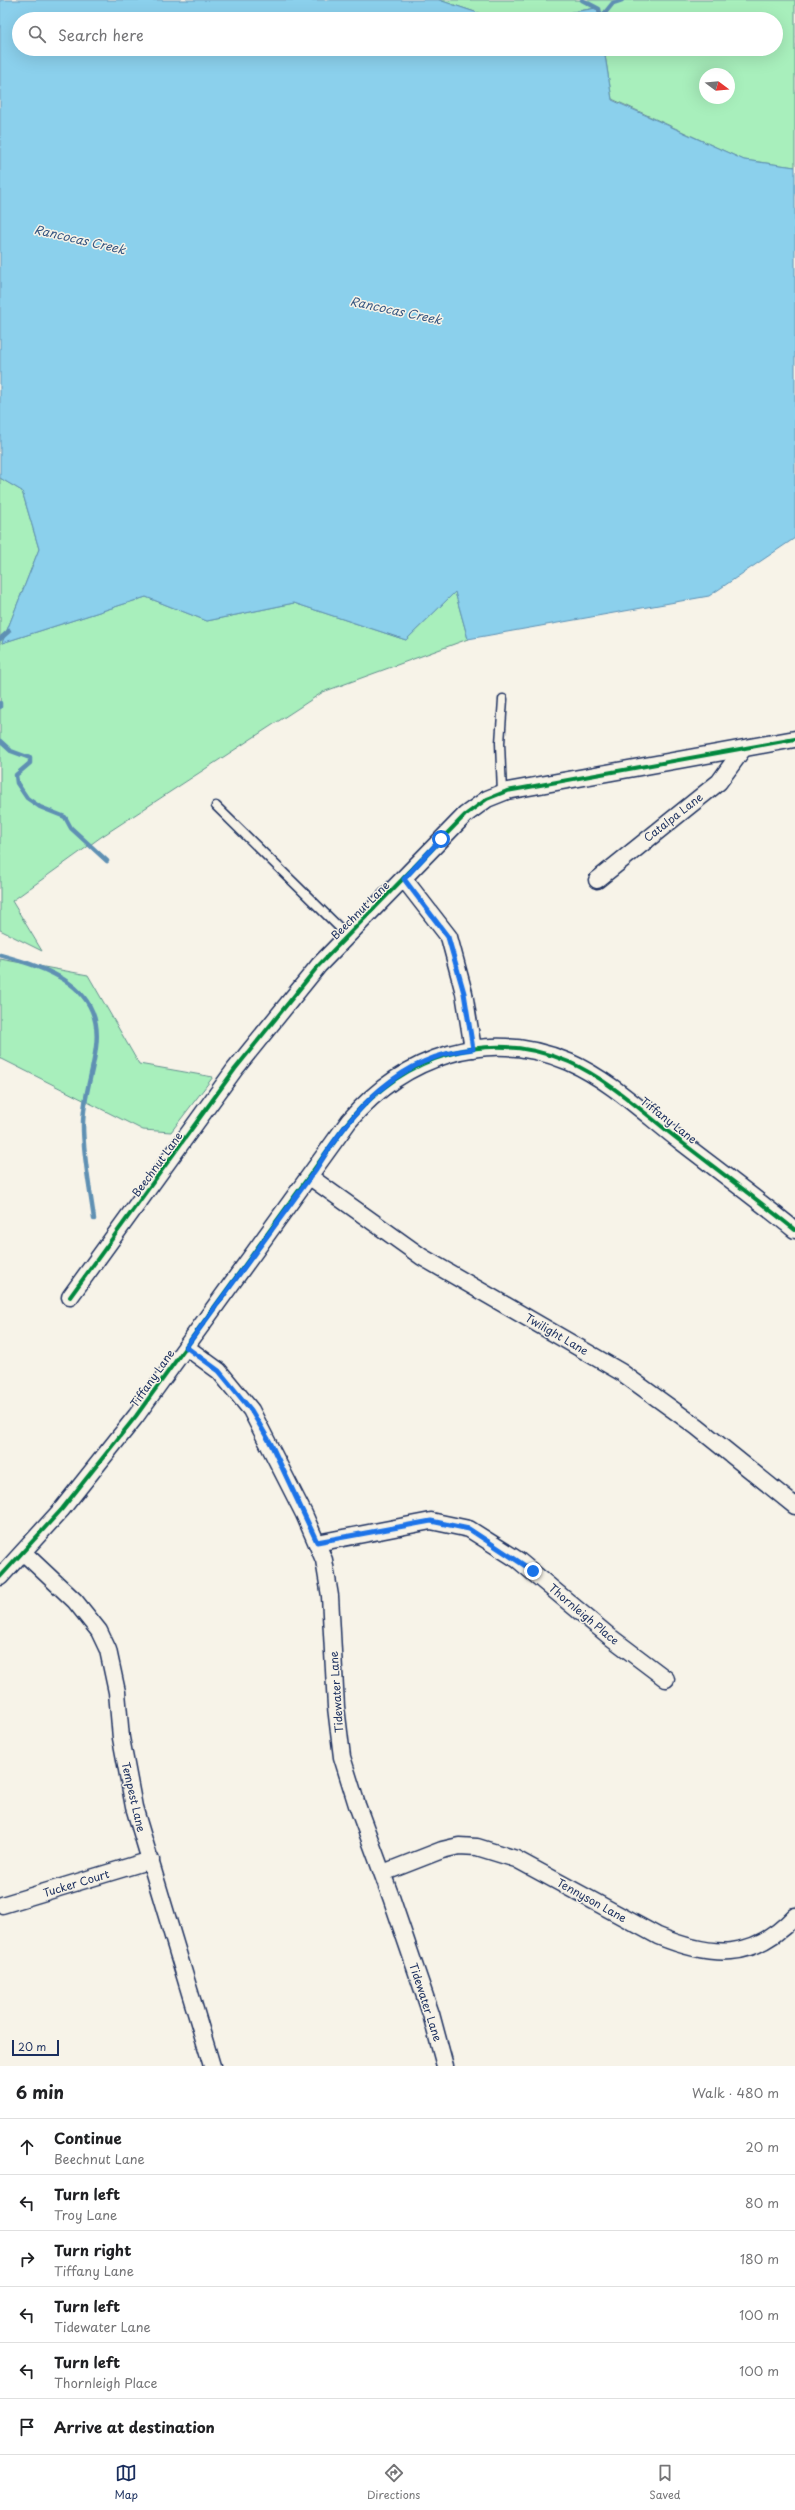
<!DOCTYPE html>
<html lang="en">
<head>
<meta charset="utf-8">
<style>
	body { margin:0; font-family:"Playpen Sans",sans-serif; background:#f2f2f2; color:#202124 }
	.compass { position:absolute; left:699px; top:68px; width:36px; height:36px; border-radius:50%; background:#fff; box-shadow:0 4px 16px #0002; rotate:106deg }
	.scale { position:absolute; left:12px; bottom:10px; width:47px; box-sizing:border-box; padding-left:4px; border:2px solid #1b2f5e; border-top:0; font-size:11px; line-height:14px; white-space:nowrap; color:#1b2f5e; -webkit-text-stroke:3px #f7f3e8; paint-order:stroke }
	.stop { position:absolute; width:12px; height:12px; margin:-9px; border:3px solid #1a73e8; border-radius:50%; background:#fff }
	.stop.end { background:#1a73e8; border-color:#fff; box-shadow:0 1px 4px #0008 }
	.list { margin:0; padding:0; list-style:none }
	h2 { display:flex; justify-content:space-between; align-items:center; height:52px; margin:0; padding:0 16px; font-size:17px }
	h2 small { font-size:13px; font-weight:400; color:#757577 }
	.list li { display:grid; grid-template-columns:26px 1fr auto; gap:12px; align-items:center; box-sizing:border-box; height:56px; padding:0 16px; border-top:1px solid #e0e0e0 }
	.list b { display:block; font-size:15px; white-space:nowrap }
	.list p { margin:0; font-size:13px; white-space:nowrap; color:#757577 }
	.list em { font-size:13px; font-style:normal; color:#757577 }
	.icon { flex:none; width:22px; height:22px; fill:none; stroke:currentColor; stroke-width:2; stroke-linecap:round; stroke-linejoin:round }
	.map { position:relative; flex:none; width:795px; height:2066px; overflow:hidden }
	.search { position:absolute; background:#fff; box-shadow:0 4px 16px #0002; left:12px; right:12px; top:12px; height:44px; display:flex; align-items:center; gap:10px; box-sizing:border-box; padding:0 14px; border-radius:22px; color:#757577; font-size:15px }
	.sheet { height:388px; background:#fff }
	nav { display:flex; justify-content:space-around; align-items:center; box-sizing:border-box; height:56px; border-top:1px solid #e0e0e0; background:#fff; font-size:11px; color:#757577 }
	nav a { display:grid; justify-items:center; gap:2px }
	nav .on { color:#1b2f5e }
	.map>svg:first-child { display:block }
</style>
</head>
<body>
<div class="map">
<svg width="795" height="2066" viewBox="0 0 795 2066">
	<rect width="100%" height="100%" fill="#f7f3e8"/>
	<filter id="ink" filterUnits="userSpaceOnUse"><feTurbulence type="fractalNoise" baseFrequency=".025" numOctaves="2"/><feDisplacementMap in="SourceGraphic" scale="8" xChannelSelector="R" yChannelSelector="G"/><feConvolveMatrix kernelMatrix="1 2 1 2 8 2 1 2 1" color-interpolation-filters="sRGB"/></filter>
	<g filter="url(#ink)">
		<g fill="#a8efbc" stroke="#628f8d" fill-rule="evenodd">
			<path d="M 439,0 L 795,0 L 795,167 L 744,160 L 612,99 L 604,49 L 776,49 L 776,19 L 599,19 L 597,8 L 530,19 L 496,19 ZM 705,74 L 729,74 L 729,98 L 705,98 Z"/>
			<polygon points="0,478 22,491 39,549 2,643 146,597 207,621 294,603 406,640 455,592 468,639 323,692 101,837 12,901 42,951 0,930"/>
			<polygon points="0,959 88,975 139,1064 213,1077 171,1132 143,1130 0,1058"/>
		</g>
		<g fill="#8bd0ec" stroke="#5e90b3">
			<polygon points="0,0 439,0 496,19 19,19 19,49 604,49 612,100 744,160 795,167 795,538 709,596 468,639 455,592 406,640 294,603 207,621 146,597 2,643 39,549 22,491 0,478"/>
			<polygon points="597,8 599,19 530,19"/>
		</g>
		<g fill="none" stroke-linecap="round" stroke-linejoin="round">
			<g stroke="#5e90b3" stroke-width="4.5">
				<polyline points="582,0 599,9 601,18"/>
				<polyline points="600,19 613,3 622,0"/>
				<polyline points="0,639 9,631"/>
				<polyline points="0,703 0,707"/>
				<polyline points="0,741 11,751 30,758 30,763 16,775 17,783 27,798 40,807 65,817 71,828 107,861"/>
				<path d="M 0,955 C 48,968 104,986 96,1047 C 93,1073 83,1098 83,1125 C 83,1156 90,1188 94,1219"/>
			</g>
			<defs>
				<g id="service">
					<polyline points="502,793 500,743 503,699"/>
					<polyline points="216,806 347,935"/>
				</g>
				<g id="minor">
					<polyline points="404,879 449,937 464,993 473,1049"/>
					<polyline points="597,880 719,782 743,749"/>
					<polyline points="310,1177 422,1257 621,1372 697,1427 795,1506"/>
					<polyline points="70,1297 235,1069 319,965 465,815 487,799 507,791 795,739"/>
					<polyline points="186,1347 219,1371 251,1410 304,1514 324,1560 330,1596 336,1707 342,1757 357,1805 391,1897 431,2014 445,2066"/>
					<polyline points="317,1543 431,1521 469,1529 518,1560 609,1636 666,1679"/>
					<polyline points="24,1553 75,1601 99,1631 108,1650 117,1692 121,1738 134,1807 212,2066"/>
					<path d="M 0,1577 L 62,1509 L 136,1416 L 349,1121 C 404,1056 488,1027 569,1062 C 610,1080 645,1114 680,1141 C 719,1171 758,1200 795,1230"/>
					<path d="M 383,1873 L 442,1850 L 459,1846 L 477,1847 L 516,1859 L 658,1936 C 712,1958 753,1961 795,1916"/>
					<polyline points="2,1905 151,1860"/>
				</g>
			</defs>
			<use href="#service" stroke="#1b2f5e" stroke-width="11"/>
			<use href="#minor" stroke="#1b2f5e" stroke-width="19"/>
			<use href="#service" stroke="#f7f3e8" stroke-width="8"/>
			<use href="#minor" stroke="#f7f3e8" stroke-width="16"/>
			<defs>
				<g id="cycleway">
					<polyline points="70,1297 235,1069 319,965 465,815 487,799 507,791 795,739"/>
					<path d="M 0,1577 L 62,1509 L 136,1416 L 349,1121 C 404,1056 488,1027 569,1062 C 610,1080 645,1114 680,1141 C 719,1171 758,1200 795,1230"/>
				</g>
			</defs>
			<use href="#cycleway" stroke="#f7f3e8" stroke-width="6"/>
			<use href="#cycleway" stroke="#00873e" stroke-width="4"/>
		</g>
	</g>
	<g fill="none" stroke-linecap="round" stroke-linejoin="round" filter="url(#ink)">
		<path stroke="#1a73e8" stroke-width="5" d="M 441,839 L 404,879 L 448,937 L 464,993 L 473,1049 C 399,1056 352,1110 316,1169 L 186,1347 L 219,1371 L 251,1410 L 271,1444 L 317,1542 L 431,1521 L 469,1529 L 533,1571"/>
	</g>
	<g text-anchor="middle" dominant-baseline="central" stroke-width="3" stroke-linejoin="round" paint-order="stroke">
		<g font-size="11" fill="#1b2f5e" stroke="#f7f3e8">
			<text transform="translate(673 817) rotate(-38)">Catalpa Lane</text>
			<text transform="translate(360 910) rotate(-45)">Beechnut Lane</text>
			<text transform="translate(669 1120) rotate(38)">Tiffany Lane</text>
			<text transform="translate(157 1164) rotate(-54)">Beechnut Lane</text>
			<text transform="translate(557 1334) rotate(30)">Twilight Lane</text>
			<text transform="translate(152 1378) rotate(-55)">Tiffany Lane</text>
			<text transform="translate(584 1614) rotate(40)">Thornleigh Place</text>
			<text transform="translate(336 1692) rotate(-94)">Tidewater Lane</text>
			<text transform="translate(134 1797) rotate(77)">Tempest Lane</text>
			<text transform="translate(76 1883) rotate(-17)">Tucker Court</text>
			<text transform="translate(592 1900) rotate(29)">Tennyson Lane</text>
			<text transform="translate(426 2002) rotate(72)">Tidewater Lane</text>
		</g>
		<g font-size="12" font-style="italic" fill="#375782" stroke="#f7f3e8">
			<text transform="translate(80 239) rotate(13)">Rancocas Creek</text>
			<text transform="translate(396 310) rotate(12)">Rancocas Creek</text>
		</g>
	</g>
</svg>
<svg class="compass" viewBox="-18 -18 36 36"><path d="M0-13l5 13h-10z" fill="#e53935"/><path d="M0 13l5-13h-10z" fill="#757577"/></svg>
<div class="scale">20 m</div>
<div class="stop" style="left:441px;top:839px"></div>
<div class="stop end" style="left:533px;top:1571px"></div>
<div class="search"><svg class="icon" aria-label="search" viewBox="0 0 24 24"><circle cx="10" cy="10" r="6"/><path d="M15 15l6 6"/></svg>Search here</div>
</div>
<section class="sheet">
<h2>6 min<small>Walk · 480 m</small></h2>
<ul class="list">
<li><svg class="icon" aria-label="ahead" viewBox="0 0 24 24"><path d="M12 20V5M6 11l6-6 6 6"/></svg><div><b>Continue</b><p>Beechnut Lane</p></div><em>20 m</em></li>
<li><svg class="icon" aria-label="left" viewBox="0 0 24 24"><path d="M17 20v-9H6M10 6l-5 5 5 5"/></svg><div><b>Turn left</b><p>Troy Lane</p></div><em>80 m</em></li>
<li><svg class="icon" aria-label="right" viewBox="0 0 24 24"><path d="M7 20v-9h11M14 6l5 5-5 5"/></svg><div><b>Turn right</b><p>Tiffany Lane</p></div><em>180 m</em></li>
<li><svg class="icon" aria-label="left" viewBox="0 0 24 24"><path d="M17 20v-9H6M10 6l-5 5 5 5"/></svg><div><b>Turn left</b><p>Tidewater Lane</p></div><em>100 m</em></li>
<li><svg class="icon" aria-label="left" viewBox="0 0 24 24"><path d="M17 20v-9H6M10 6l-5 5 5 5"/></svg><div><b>Turn left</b><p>Thornleigh Place</p></div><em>100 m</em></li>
<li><svg class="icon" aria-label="arrive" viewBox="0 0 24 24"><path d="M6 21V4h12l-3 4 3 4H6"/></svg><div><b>Arrive at destination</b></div></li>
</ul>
</section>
<nav>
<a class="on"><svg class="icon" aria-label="map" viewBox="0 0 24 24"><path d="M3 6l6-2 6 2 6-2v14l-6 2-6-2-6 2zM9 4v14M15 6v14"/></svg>Map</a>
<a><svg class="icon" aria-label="directions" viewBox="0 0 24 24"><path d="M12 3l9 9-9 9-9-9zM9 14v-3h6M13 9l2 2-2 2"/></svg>Directions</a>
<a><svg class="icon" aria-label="saved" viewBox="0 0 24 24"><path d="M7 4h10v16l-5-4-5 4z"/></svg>Saved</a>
</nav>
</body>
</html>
